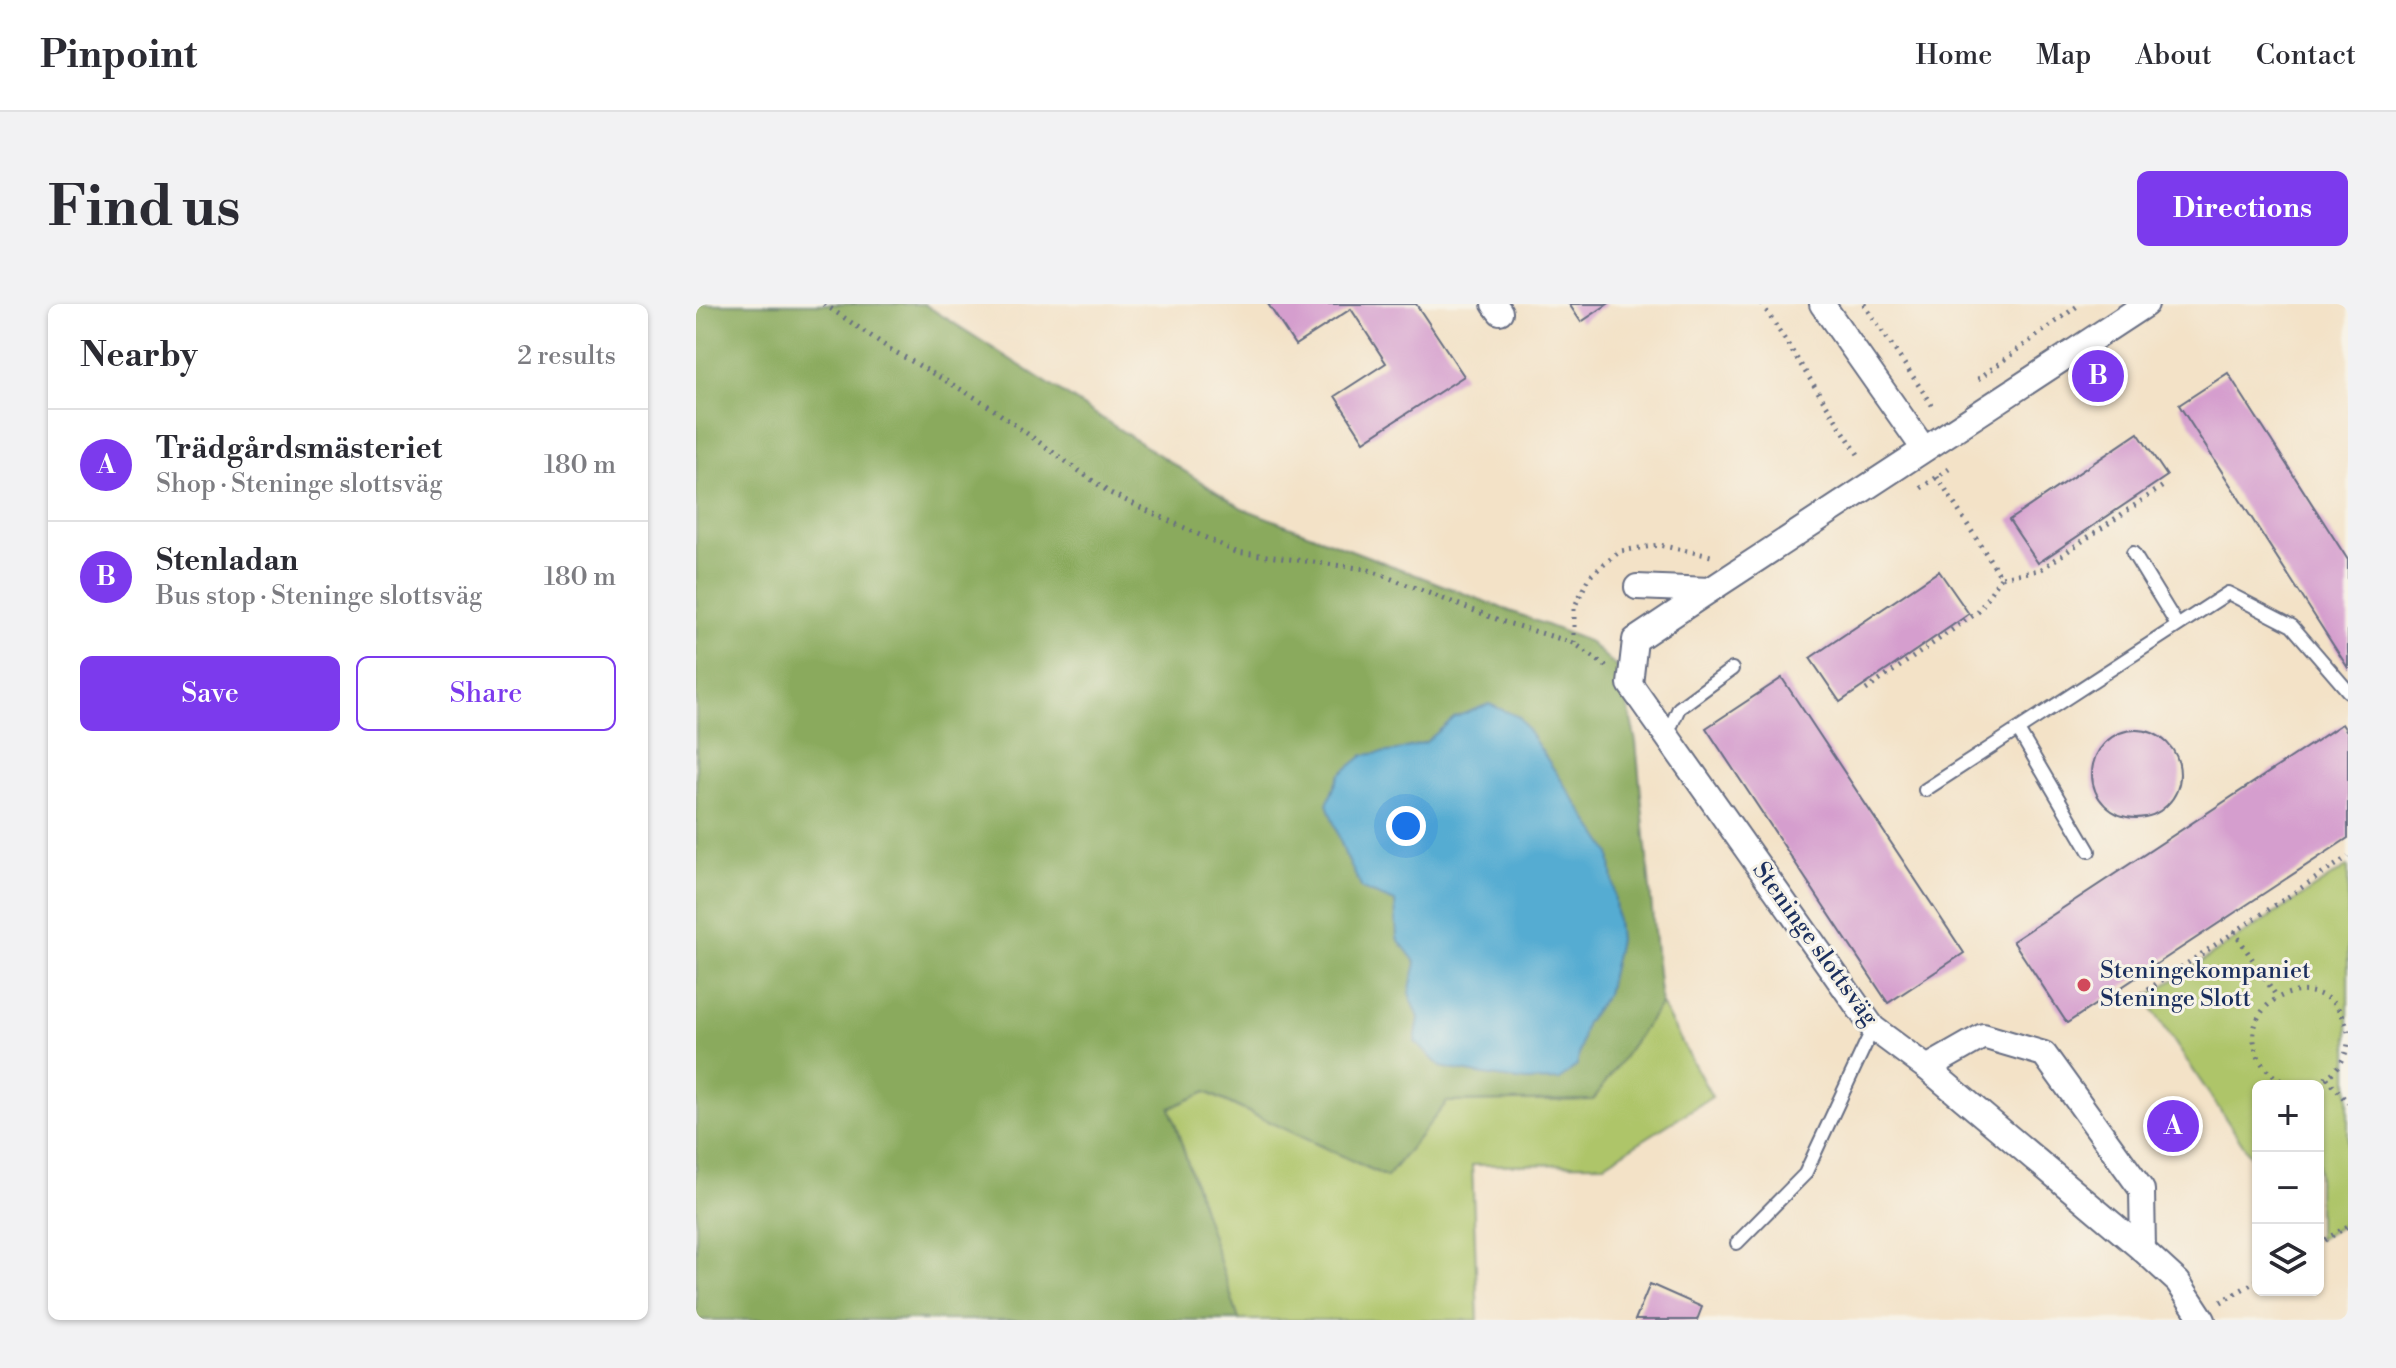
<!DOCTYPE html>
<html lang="en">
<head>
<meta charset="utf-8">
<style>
	body { margin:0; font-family:"Libre Bodoni",serif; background:#f2f2f3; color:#2b2b33 }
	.controls { position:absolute; right:24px; bottom:24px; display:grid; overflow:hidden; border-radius:12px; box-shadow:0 2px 6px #0004 }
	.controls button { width:72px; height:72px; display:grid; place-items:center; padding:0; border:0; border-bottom:2px solid #e1e1e2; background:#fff; color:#2b2b33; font:40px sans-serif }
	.you { position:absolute; left:710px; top:522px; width:28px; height:28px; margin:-20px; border:6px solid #fff; border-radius:50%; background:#1a73e8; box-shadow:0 0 0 12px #1a73e833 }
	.badge { display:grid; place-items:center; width:52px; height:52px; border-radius:50%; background:#7c3aed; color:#fff; font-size:26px; font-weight:700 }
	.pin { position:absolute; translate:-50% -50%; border:4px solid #fff; box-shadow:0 2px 8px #0006 }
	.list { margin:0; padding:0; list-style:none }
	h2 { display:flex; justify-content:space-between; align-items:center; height:104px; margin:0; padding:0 32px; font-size:34px }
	h2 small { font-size:26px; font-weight:400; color:#7c7c81 }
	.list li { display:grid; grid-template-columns:52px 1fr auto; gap:24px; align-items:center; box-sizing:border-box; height:112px; padding:0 32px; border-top:2px solid #e1e1e2 }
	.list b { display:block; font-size:30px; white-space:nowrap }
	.list p { margin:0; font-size:26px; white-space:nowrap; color:#7c7c81 }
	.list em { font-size:26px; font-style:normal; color:#7c7c81 }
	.actions { display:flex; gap:16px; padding:24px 32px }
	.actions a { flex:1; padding:18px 0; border:2px solid #7c3aed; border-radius:12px; text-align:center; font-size:28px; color:#7c3aed }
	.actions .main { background:#7c3aed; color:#fff }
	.icon { flex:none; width:44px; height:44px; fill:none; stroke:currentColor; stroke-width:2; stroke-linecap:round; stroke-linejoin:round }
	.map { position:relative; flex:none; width:1652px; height:1016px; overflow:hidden; border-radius:12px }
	header { display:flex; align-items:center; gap:48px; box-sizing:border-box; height:112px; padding:0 40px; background:#fff; border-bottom:2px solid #e1e1e2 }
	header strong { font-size:38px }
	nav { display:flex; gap:44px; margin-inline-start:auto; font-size:28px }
	.intro { display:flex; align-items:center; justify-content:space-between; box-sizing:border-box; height:192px; padding:0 48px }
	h1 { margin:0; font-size:56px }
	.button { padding:20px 36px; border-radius:12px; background:#7c3aed; color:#fff; font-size:28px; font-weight:700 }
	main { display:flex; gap:48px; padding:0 48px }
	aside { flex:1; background:#fff; border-radius:12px; box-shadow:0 2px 6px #0004 }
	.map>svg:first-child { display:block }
</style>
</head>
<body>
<header>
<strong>Pinpoint</strong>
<nav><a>Home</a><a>Map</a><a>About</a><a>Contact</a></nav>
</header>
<div class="intro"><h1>Find us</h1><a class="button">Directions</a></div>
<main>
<aside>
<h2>Nearby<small>2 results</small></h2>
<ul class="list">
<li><span class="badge">A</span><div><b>Trädgårdsmästeriet</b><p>Shop · Steninge slottsväg</p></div><em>180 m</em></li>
<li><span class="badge">B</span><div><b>Stenladan</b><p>Bus stop · Steninge slottsväg</p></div><em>180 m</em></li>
</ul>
<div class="actions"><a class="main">Save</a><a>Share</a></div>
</aside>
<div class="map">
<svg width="1652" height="1016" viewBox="0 0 1652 1016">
	<rect width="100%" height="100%" fill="#f7f3e8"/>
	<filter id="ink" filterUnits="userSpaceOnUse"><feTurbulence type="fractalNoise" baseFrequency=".0125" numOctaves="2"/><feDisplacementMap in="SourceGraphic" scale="16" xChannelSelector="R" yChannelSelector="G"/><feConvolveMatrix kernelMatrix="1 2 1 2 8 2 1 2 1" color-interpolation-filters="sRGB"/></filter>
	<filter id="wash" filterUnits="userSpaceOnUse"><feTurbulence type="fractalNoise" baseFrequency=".006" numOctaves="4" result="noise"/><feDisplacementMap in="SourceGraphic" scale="32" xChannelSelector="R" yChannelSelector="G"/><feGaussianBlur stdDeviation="1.8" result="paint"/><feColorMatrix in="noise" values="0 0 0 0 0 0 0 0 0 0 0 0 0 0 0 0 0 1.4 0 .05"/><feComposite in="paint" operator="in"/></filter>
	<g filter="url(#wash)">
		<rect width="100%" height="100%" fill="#f3e2c7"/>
		<g fill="#aec569" stroke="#647a64" stroke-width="2">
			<polygon points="1652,562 1652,918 1622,936 1622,782 1562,782 1562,863 1449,694"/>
			<polygon points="965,700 1016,793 909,860 776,861 782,1016 543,1016 473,804 509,788 691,873 751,798 897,796"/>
		</g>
		<polygon fill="#8aaa5d" stroke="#526c5e" stroke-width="2" points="0,0 228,0 546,204 892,337 924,366 940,438 965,700 897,796 751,798 691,873 510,788 474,804 543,1016 0,1016"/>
		<polygon fill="#55acd2" stroke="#386e98" stroke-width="2" points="793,400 823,413 914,549 923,636 911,690 889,720 881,761 864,776 830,777 782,770 745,763 719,738 723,714 713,689 720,659 701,634 699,598 666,585 649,550 631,500 643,471 668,451 700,447 730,438 759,413"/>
		<g id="blocks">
			<g fill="#d59ece">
				<polygon points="572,0 720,0 768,72 668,137 639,92 690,59 655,5 599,41"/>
				<polygon points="873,0 912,0 885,18"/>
				<polygon points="1532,69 1652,256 1652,364 1483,101"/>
				<polygon points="1442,129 1471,172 1342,259 1313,216"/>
				<polygon points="1243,267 1273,310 1144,398 1114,354"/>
				<polygon points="1086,374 1268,649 1192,699 1010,424"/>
				<polygon points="1646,420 1652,429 1652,534 1371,719 1317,637"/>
				<circle cx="1440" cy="470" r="44"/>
				<polygon points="954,980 1006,1003 1001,1016 939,1016"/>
			</g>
		</g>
	</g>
	<g filter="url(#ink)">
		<use href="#blocks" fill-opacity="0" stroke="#676e83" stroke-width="2"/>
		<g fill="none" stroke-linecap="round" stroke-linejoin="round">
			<defs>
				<g id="lane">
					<polyline points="1437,249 1481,321"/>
					<polyline points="1322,426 1393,547"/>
					<polyline points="970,433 983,404 1036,365"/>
					<polyline points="1229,486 1532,289 1596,322 1652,387"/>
					<polyline points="1041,939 1109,870 1177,724"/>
				</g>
				<g id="street">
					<polyline points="798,0 804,8"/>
					<polyline points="1126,0 1228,145"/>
					<polyline points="941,283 1014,286 1450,0"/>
					<polyline points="1014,286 939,336 934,380 1177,724 1231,764 1447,946 1482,978 1507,1016"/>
					<polyline points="1231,764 1287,732 1348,750 1446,886 1447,946"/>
				</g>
			</defs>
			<use href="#lane" stroke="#676e83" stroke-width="16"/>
			<use href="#street" stroke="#676e83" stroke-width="28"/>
			<g stroke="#676e83" stroke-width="5" stroke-dasharray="2 6" stroke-linecap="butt">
				<polyline points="128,0 194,45 287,98 414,189 540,248 670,265 808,318 878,339 911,363"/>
				<polyline points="1066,0 1165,155"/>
				<polyline points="1168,0 1238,104"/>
				<polyline points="1282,75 1384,0"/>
				<polyline points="1241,173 1305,273 1344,266 1470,180"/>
				<polyline points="1225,184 1253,165"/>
				<polyline points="878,339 878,304 893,273 924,247 963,241 1015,252"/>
				<polyline points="1170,386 1282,308 1305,273"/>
				<polyline points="1538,627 1581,693"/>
				<polyline points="1445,690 1652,553"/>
				<path d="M 1652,728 C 1637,655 1536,691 1562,752 C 1567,764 1577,773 1588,778 C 1617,789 1648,769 1652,739"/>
				<polyline points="1631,774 1652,799"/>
				<polyline points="1622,940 1652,922"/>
				<polyline points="1525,998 1562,976"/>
			</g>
			<use href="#lane" stroke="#fff" stroke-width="12"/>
			<use href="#street" stroke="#fff" stroke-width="24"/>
		</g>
	</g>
	<circle fill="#d1495b" stroke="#f7f3e8" stroke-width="3" cx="1388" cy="681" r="8"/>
	<g text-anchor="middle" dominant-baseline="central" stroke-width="6" stroke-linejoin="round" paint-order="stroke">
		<g font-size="24" fill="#1b2f5e" stroke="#f7f3e8">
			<text transform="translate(1119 640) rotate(54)">Steninge slottsväg</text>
		</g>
		<g font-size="24" fill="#1b2f5e" stroke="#f7f3e8" text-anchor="start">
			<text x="1404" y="667">Steningekompaniet<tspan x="1404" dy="28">Steninge Slott</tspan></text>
		</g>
	</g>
</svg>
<div class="controls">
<button>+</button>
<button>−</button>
<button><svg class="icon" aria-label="layers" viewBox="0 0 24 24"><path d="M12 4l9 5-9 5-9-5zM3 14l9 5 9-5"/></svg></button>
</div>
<div class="you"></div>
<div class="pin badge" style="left:1477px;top:822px">A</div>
<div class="pin badge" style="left:1402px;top:72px">B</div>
</div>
</main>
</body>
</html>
